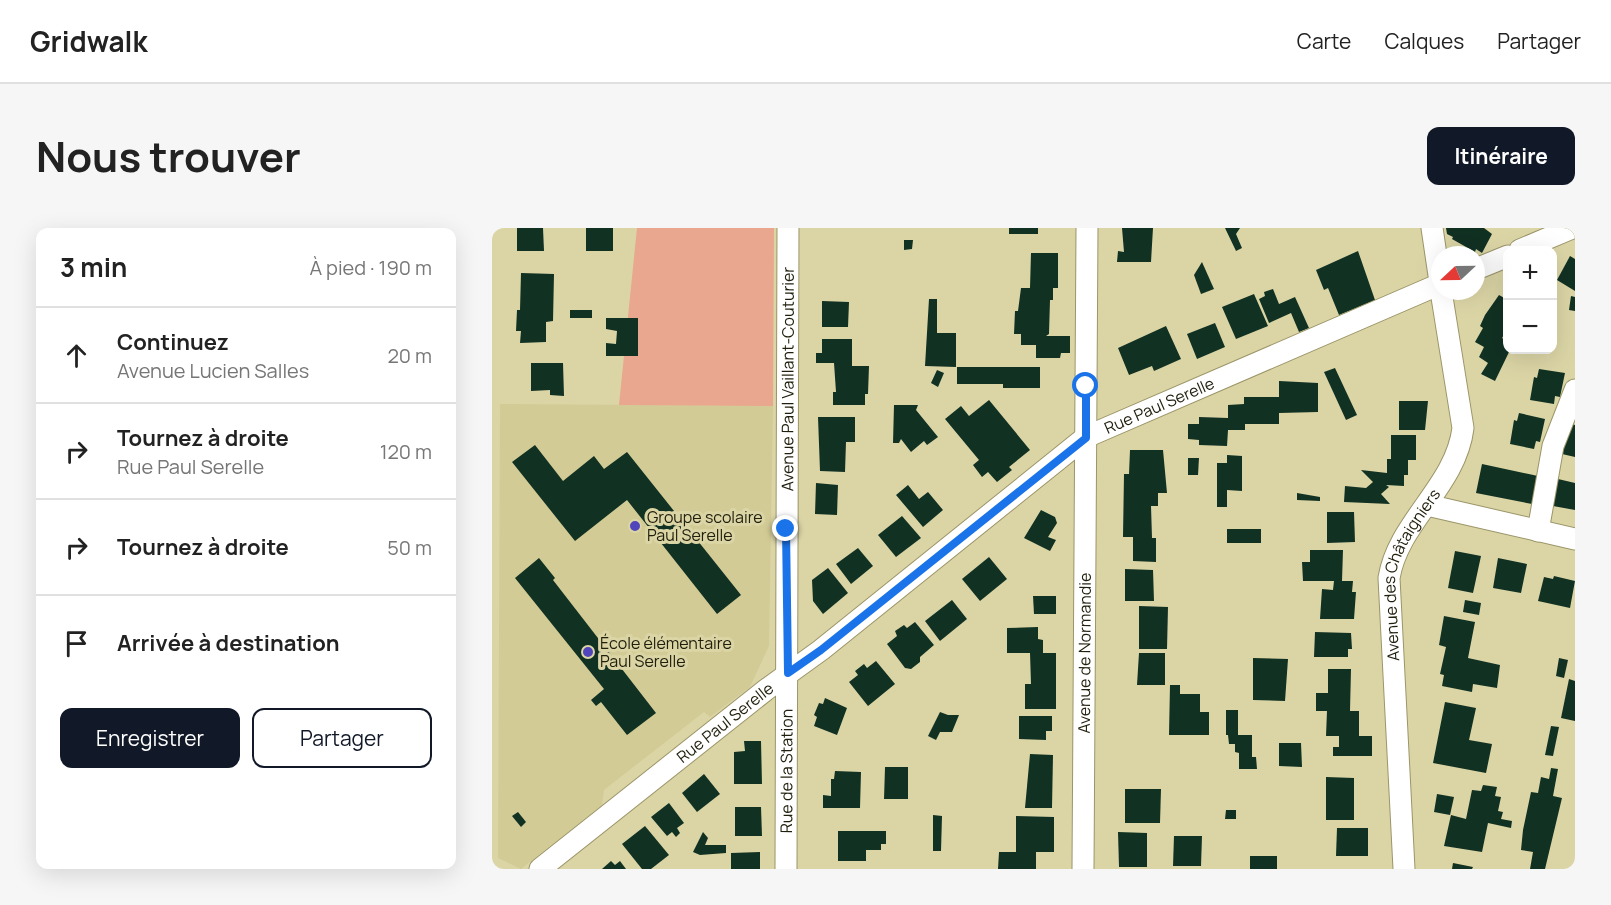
<!DOCTYPE html>
<html lang="fr">
<head>
<meta charset="utf-8">
<style>
	body { margin:0; font-family:Manrope,sans-serif; background:#f6f6f6; color:#222 }
	.controls { position:absolute; right:18px; top:18px; display:grid; overflow:hidden; border-radius:12px; box-shadow:0 6px 24px #0002 }
	.controls button { width:54px; height:54px; display:grid; place-items:center; padding:0; border:0; border-bottom:2px solid #e0e0e0; background:#fff; color:#222; font:30px sans-serif }
	.compass { position:absolute; left:939px; top:18px; width:54px; height:54px; border-radius:50%; background:#fff; box-shadow:0 6px 24px #0002; rotate:248deg }
	.stop { position:absolute; width:18px; height:18px; margin:-14px; border:4px solid #1a73e8; border-radius:50%; background:#fff }
	.stop.end { background:#1a73e8; border-color:#fff; box-shadow:0 2px 6px #0008 }
	.list { margin:0; padding:0; list-style:none }
	h2 { display:flex; justify-content:space-between; align-items:center; height:78px; margin:0; padding:0 24px; font-size:26px }
	h2 small { font-size:20px; font-weight:400; color:#767676 }
	.list li { display:grid; grid-template-columns:39px 1fr auto; gap:18px; align-items:center; box-sizing:border-box; height:96px; padding:0 24px; border-top:2px solid #e0e0e0 }
	.list b { display:block; font-size:22px; white-space:nowrap }
	.list p { margin:0; font-size:20px; white-space:nowrap; color:#767676 }
	.list em { font-size:20px; font-style:normal; color:#767676 }
	.actions { display:flex; gap:12px; padding:18px 24px }
	.actions a { flex:1; padding:14px 0; border:2px solid #111827; border-radius:12px; text-align:center; font-size:21px; color:#111827 }
	.actions .main { background:#111827; color:#fff }
	.icon { flex:none; width:33px; height:33px; fill:none; stroke:currentColor; stroke-width:2; stroke-linecap:round; stroke-linejoin:round }
	.map { position:relative; flex:none; width:1083px; height:641px; overflow:hidden; border-radius:12px }
	header { display:flex; align-items:center; gap:36px; box-sizing:border-box; height:84px; padding:0 30px; background:#fff; border-bottom:2px solid #e0e0e0 }
	header strong { font-size:28px }
	nav { display:flex; gap:33px; margin-inline-start:auto; font-size:21px }
	.intro { display:flex; align-items:center; justify-content:space-between; box-sizing:border-box; height:144px; padding:0 36px }
	h1 { margin:0; font-size:42px }
	.button { padding:15px 27px; border-radius:12px; background:#111827; color:#fff; font-size:21px; font-weight:700 }
	main { display:flex; gap:36px; padding:0 36px }
	aside { flex:1; background:#fff; border-radius:12px; box-shadow:0 6px 24px #0002 }
	.map>svg:first-child { display:block }
</style>
</head>
<body>
<header>
<strong>Gridwalk</strong>
<nav><a>Carte</a><a>Calques</a><a>Partager</a></nav>
</header>
<div class="intro"><h1>Nous trouver</h1><a class="button">Itinéraire</a></div>
<main>
<aside>
<h2>3 min<small>À pied · 190 m</small></h2>
<ul class="list">
<li><svg class="icon" aria-label="ahead" viewBox="0 0 24 24"><path d="M12 20V5M6 11l6-6 6 6"/></svg><div><b>Continuez</b><p>Avenue Lucien Salles</p></div><em>20 m</em></li>
<li><svg class="icon" aria-label="right" viewBox="0 0 24 24"><path d="M7 20v-9h11M14 6l5 5-5 5"/></svg><div><b>Tournez à droite</b><p>Rue Paul Serelle</p></div><em>120 m</em></li>
<li><svg class="icon" aria-label="right" viewBox="0 0 24 24"><path d="M7 20v-9h11M14 6l5 5-5 5"/></svg><div><b>Tournez à droite</b></div><em>50 m</em></li>
<li><svg class="icon" aria-label="arrive" viewBox="0 0 24 24"><path d="M6 21V4h12l-3 4 3 4H6"/></svg><div><b>Arrivée à destination</b></div></li>
</ul>
<div class="actions"><a class="main">Enregistrer</a><a>Partager</a></div>
</aside>
<div class="map">
<svg width="1083" height="641" viewBox="0 0 1083 641">
	<rect width="100%" height="100%" fill="#dbd5a6"/>
	<polygon fill="#d2cb95" points="8,176 281,178 277,418 258,459 218,489 212,484 112,562 110,577 29,641 6,630"/>
	<polygon fill="#e8a78e" points="145,0 282,0 281,178 127,177"/>
	<g fill="#113123">
		<polygon points="25,0 51,0 52,23 25,23"/>
		<rect x="94" y="0" width="27" height="23"/>
		<rect x="517" y="0" width="29" height="6"/>
		<polygon points="630,0 661,0 659,34 625,34 626,23 632,24"/>
		<polygon points="733,0 748,0 744,6 750,20 744,23"/>
		<polygon points="954,0 992,0 1000,6 990,25 984,21 983,24 960,11 961,9 955,6"/>
		<polygon points="412,12 421,12 420,21 412,22"/>
		<polygon points="866,23 883,72 847,87 836,60 832,62 824,42"/>
		<polygon points="539,25 566,25 566,60 561,60 561,72 558,72 557,106 554,108 578,108 578,125 569,125 568,130 544,130 544,117 529,117 529,106 522,106 523,83 526,83 529,60 538,60"/>
		<polygon points="1078,28 1083,31 1083,63 1065,52"/>
		<polygon points="710,34 722,61 709,66 702,47"/>
		<polygon points="29,45 62,46 61,93 54,94 54,114 28,115 29,103 24,103 25,82 28,82"/>
		<polygon points="781,61 787,76 803,69 817,100 807,104 799,85 777,95 767,71 773,68 772,64"/>
		<polygon points="762,66 776,98 744,111 730,79"/>
		<polygon points="1007,67 1016,72 1016,101 1010,110 1016,114 1016,122 1018,122 1003,153 989,146 996,135 987,129 992,119 983,114 991,100 988,98 993,87"/>
		<polygon points="1079,68 1083,69 1083,83 1077,82"/>
		<polygon points="437,71 445,71 445,105 464,105 464,139 433,138"/>
		<polygon points="330,73 357,74 356,99 330,99"/>
		<rect x="78" y="82" width="22" height="8"/>
		<polygon points="114,90 146,90 146,128 114,128 114,115 124,116 125,103 114,101"/>
		<polygon points="723,95 733,119 705,131 695,106"/>
		<polygon points="674,98 689,131 662,143 660,138 637,147 626,120"/>
		<polygon points="330,111 360,111 360,138 377,138 376,166 373,166 373,177 341,177 341,164 344,164 342,135 324,135 324,125 330,125"/>
		<polygon points="39,135 71,135 72,168 58,167 58,162 39,163"/>
		<polygon points="465,139 548,139 548,160 511,160 511,156 465,156"/>
		<polygon points="843,140 865,187 854,192 832,144"/>
		<polygon points="1047,141 1073,145 1068,169 1063,168 1062,176 1038,172 1042,149 1045,150"/>
		<polygon points="445,142 452,145 446,159 439,155"/>
		<polygon points="787,153 826,155 826,184 787,185 787,196 753,196 753,202 736,202 735,218 707,217 707,212 696,211 696,196 707,196 707,189 736,190 736,177 752,176 752,169 787,169"/>
		<polygon points="497,172 538,222 517,239 520,242 505,254 496,244 490,249 481,237 487,232 453,191 469,178 477,188"/>
		<polygon points="907,173 936,173 933,202 907,202"/>
		<polygon points="402,177 426,177 424,182 446,209 435,217 432,213 419,224 409,211 407,215 401,215"/>
		<polygon points="1027,185 1053,191 1048,214 1044,213 1042,221 1018,216 1022,192 1025,193"/>
		<polygon points="326,189 363,189 363,214 354,214 353,244 328,243"/>
		<polygon points="1080,196 1083,197 1083,229 1070,226 1075,204 1078,204"/>
		<polygon points="899,207 924,207 924,232 916,232 916,247 912,247 912,258 894,257 897,259 889,266 898,276 852,274 853,258 874,260 881,254 869,242 895,245 895,231 899,231"/>
		<polygon points="43,217 71,253 102,228 112,241 135,224 249,367 225,386 135,272 83,313 20,234"/>
		<polygon points="638,222 671,222 675,265 666,265 666,278 659,278 660,310 664,310 664,334 641,333 641,309 631,309 632,246 637,246"/>
		<polygon points="735,227 750,228 750,263 735,262 735,279 725,279 725,235 735,235"/>
		<polygon points="696,230 707,230 706,247 696,247"/>
		<polygon points="990,236 1046,248 1040,276 984,265"/>
		<polygon points="1066,251 1083,255 1083,282 1061,278"/>
		<polygon points="324,255 346,257 345,287 323,286"/>
		<polygon points="416,257 427,271 436,264 451,282 431,299 404,267"/>
		<polygon points="805,265 828,269 828,273 805,272"/>
		<polygon points="549,282 563,289 565,295 556,309 564,312 558,323 532,310"/>
		<polygon points="835,284 862,284 863,314 835,315"/>
		<polygon points="410,288 429,310 404,329 386,307"/>
		<rect x="735" y="301" width="34" height="14"/>
		<polygon points="366,320 381,338 359,356 344,336"/>
		<polygon points="818,322 851,322 850,353 861,353 860,364 864,364 862,391 828,391 830,361 841,362 842,353 811,353 810,334 818,334"/>
		<polygon points="963,323 989,328 981,365 956,360"/>
		<polygon points="497,329 515,351 488,373 470,351"/>
		<polygon points="47,330 63,350 61,352 164,485 135,507 109,474 104,478 99,472 112,461 23,350"/>
		<polygon points="1006,330 1035,336 1029,365 1001,360"/>
		<polygon points="336,340 356,365 331,386 321,373 320,352"/>
		<polygon points="633,341 661,342 662,373 633,373"/>
		<polygon points="1062,348 1083,353 1078,380 1046,373 1052,349 1061,351"/>
		<polygon points="541,368 564,368 564,386 542,386"/>
		<polygon points="460,372 475,391 448,413 433,393"/>
		<polygon points="973,372 989,375 987,387 971,384"/>
		<polygon points="647,378 676,379 675,421 647,421"/>
		<polygon points="952,388 983,394 976,430 1008,437 1005,460 981,456 980,464 950,458 952,447 948,446 954,419 947,417"/>
		<polygon points="423,394 442,417 428,429 428,434 419,441 413,440 395,416 405,408 403,403 412,397 415,400"/>
		<polygon points="546,399 546,411 551,412 551,425 564,425 564,481 533,481 533,456 539,456 538,425 515,425 515,400"/>
		<polygon points="823,404 859,405 860,421 856,421 856,429 822,429"/>
		<polygon points="647,425 673,425 673,457 645,457"/>
		<polygon points="761,430 796,431 793,473 761,472"/>
		<polygon points="1067,430 1076,432 1072,450 1064,448"/>
		<polygon points="384,433 403,456 376,478 357,454 366,447 363,443 372,436 375,440"/>
		<polygon points="836,441 859,441 858,483 867,483 867,508 880,508 880,528 841,528 841,519 847,519 847,508 834,508 835,483 824,483 824,465 836,465"/>
		<polygon points="1077,451 1083,453 1083,493 1069,490"/>
		<polygon points="678,457 688,457 688,466 708,466 708,484 717,484 717,507 677,507"/>
		<polygon points="333,470 355,480 345,507 322,498 325,489 322,487 327,475 331,476"/>
		<polygon points="953,474 984,480 977,512 1000,516 994,545 941,535"/>
		<polygon points="734,482 746,482 746,507 760,507 760,529 764,529 765,541 747,541 747,525 743,524 743,516 737,516 736,507 734,507"/>
		<polygon points="448,484 456,487 467,487 460,504 448,504 444,512 436,508"/>
		<polygon points="527,488 560,488 560,503 554,503 554,512 527,511"/>
		<polygon points="1059,498 1067,499 1061,528 1053,527"/>
		<polygon points="252,513 269,513 270,556 242,556 242,524 253,523"/>
		<polygon points="787,515 809,515 810,539 787,538"/>
		<polygon points="538,526 561,527 560,580 533,580"/>
		<polygon points="393,539 416,539 416,571 392,571"/>
		<polygon points="1059,540 1066,541 1061,568 1070,570 1053,641 1038,641 1041,624 1029,622 1031,602 1039,564 1046,565 1049,549 1057,551"/>
		<polygon points="343,543 369,544 368,580 331,580 331,567 339,568 339,551 342,551"/>
		<polygon points="212,546 228,566 205,584 190,565"/>
		<polygon points="834,549 862,550 862,592 834,592"/>
		<polygon points="991,557 1005,559 1003,568 1009,569 1006,583 1011,584 1009,591 1020,593 1019,600 996,595 990,624 952,618 959,587 974,591 980,562 989,563"/>
		<polygon points="633,561 669,561 668,595 633,595"/>
		<polygon points="945,566 962,569 958,587 942,584"/>
		<polygon points="177,575 192,595 185,600 188,605 184,609 180,604 175,608 159,589"/>
		<polygon points="243,579 269,579 270,608 243,608"/>
		<polygon points="734,582 744,582 744,591 733,591"/>
		<polygon points="26,584 34,594 29,599 20,588"/>
		<polygon points="441,587 450,588 449,623 441,623"/>
		<polygon points="524,588 562,589 562,624 544,624 544,641 506,641 507,624 524,624"/>
		<polygon points="153,598 177,627 159,641 150,641 130,616"/>
		<polygon points="845,600 876,600 876,628 844,628"/>
		<polygon points="346,603 394,603 394,616 389,616 389,622 374,622 374,633 346,633"/>
		<polygon points="211,604 216,610 213,617 234,617 234,625 208,627 201,624"/>
		<polygon points="626,604 655,605 655,639 627,639"/>
		<polygon points="682,608 710,608 709,638 681,638"/>
		<polygon points="268,624 268,641 239,641 239,625"/>
		<rect x="758" y="628" width="27" height="13"/>
		<polygon points="119,633 123,637 128,633 134,641 110,641"/>
		<polygon points="961,635 981,639 980,641 960,641"/>
	</g>
	<g fill="none" stroke-linecap="round" stroke-linejoin="round">
		<defs>
			<g id="minor">
				<polyline points="940,0 948,54"/>
				<polyline points="1028,22 1080,0"/>
				<polyline points="984,41 1016,28"/>
				<polyline points="935,277 1083,311"/>
				<polyline points="1046,303 1061,218 1083,162"/>
				<path id="s1" d="M 48,641 L 275,461 L 329,422 L 594,209 L 948,56"/>
				<path id="s2" d="M 294,641 L 296,0"/>
				<path id="s3" d="M 591,641 L 595,0"/>
				<path id="s4" d="M 912,641 L 897,350 C 906,294 964,258 971,200 L 949,63"/>
			</g>
		</defs>
		<use href="#minor" stroke="#9b9568" stroke-width="23"/>
		<use href="#minor" stroke="#fff" stroke-width="21"/>
	</g>
	<g fill="none" stroke-linecap="round" stroke-linejoin="round">
		<polyline stroke="#1a73e8" stroke-width="8" points="294,301 296,445 329,422 594,210 594,158"/>
	</g>
	<g fill="#5145bc" stroke="#dbd5a6" stroke-width="2">
		<circle cx="143" cy="298" r="6"/>
		<circle cx="96" cy="424" r="6"/>
	</g>
	<g text-anchor="middle" dominant-baseline="central" stroke-width="6" stroke-linejoin="round" paint-order="stroke">
		<g font-size="16" fill="#201e0c" stroke="#dbd5a6">
			<text stroke="none"><textPath href="#s2" startOffset="490">Avenue Paul Vaillant-Couturier</textPath></text>
			<text stroke="none"><textPath href="#s1" startOffset="776">Rue Paul Serelle</textPath></text>
			<text stroke="none"><textPath href="#s4" startOffset="300">Avenue des Châtaigniers</textPath></text>
			<text stroke="none"><textPath href="#s3" startOffset="216">Avenue de Normandie</textPath></text>
			<text stroke="none"><textPath href="#s1" startOffset="236">Rue Paul Serelle</textPath></text>
			<text stroke="none"><textPath href="#s2" startOffset="98">Rue de la Station</textPath></text>
		</g>
		<g font-size="16" fill="#201e0c" stroke="#dbd5a6" text-anchor="start">
			<text x="155" y="289">Groupe scolaire<tspan x="155" dy="18">Paul Serelle</tspan></text>
			<text x="108" y="415">École élémentaire<tspan x="108" dy="18">Paul Serelle</tspan></text>
		</g>
	</g>
</svg>
<div class="controls">
<button>+</button>
<button>−</button>
</div>
<svg class="compass" viewBox="-18 -18 36 36"><path d="M0-13l5 13h-10z" fill="#e53935"/><path d="M0 13l5-13h-10z" fill="#767676"/></svg>
<div class="stop" style="left:594px;top:158px"></div>
<div class="stop end" style="left:294px;top:301px"></div>
</div>
</main>
</body>
</html>
